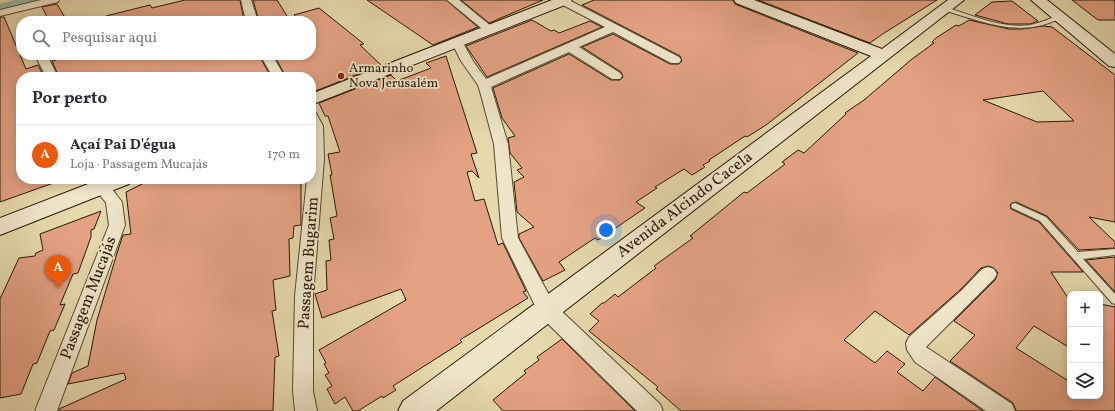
<!DOCTYPE html>
<html lang="pt">
<head>
<meta charset="utf-8">
<style>
	body { margin:0; font-family:Vollkorn,serif; background:#f7f7f7; color:#2b2b33 }
	.controls { position:absolute; right:12px; bottom:12px; display:grid; overflow:hidden; border-radius:8px; box-shadow:0 2px 10px #0003 }
	.controls button { width:36px; height:36px; display:grid; place-items:center; padding:0; border:0; border-bottom:1px solid #e1e1e2; background:#fff; color:#2b2b33; font:20px sans-serif }
	.you { position:absolute; left:606px; top:230px; width:14px; height:14px; margin:-10px; border:3px solid #fff; border-radius:50%; background:#1a73e8; box-shadow:0 0 0 6px #1a73e833 }
	.badge { display:grid; place-items:center; width:26px; height:26px; border-radius:50%; background:#ea580c; color:#fff; font-size:13px; font-weight:700 }
	.pin { position:absolute; translate:-50% -33px; filter:drop-shadow(0 1px 2px #0008) }
	.pin::after { content:''; position:absolute; top:21px; width:14px; height:12px; background:inherit; clip-path:polygon(0 0,100% 0,50% 100%) }
	.list { margin:0; padding:0; list-style:none }
	h2 { display:flex; justify-content:space-between; align-items:center; height:52px; margin:0; padding:0 16px; font-size:17px }
	h2 small { font-size:13px; font-weight:400; color:#7c7c81 }
	.list li { display:grid; grid-template-columns:26px 1fr auto; gap:12px; align-items:center; box-sizing:border-box; height:60px; padding:0 16px; border-top:1px solid #e1e1e2 }
	.list b { display:block; font-size:15px; white-space:nowrap }
	.list p { margin:0; font-size:13px; white-space:nowrap; color:#7c7c81 }
	.list em { font-size:13px; font-style:normal; color:#7c7c81 }
	.icon { flex:none; width:22px; height:22px; fill:none; stroke:currentColor; stroke-width:2; stroke-linecap:round; stroke-linejoin:round }
	.map { position:relative; flex:none; width:1115px; height:411px; overflow:hidden }
	.search { position:absolute; background:#fff; box-shadow:0 2px 10px #0003; left:16px; top:16px; width:300px; height:44px; display:flex; align-items:center; gap:10px; box-sizing:border-box; padding:0 14px; border-radius:16px; color:#7c7c81; font-size:15px }
	.panel { position:absolute; background:#fff; box-shadow:0 2px 10px #0003; left:16px; top:72px; width:300px; height:112px; border-radius:16px }
	.map>svg:first-child { display:block }
</style>
</head>
<body>
<div class="map">
<svg width="1115" height="411" viewBox="0 0 1115 411">
	<rect width="100%" height="100%" fill="#e6d9ad"/>
	<filter id="stains"><feTurbulence type="fractalNoise" baseFrequency=".005" numOctaves="4"/><feColorMatrix values="0 0 0 0 .2 0 0 0 0 .09 0 0 0 0 .02 0 0 0 .5 -.17"/></filter>
	<radialGradient id="worn" r=".72"><stop offset=".6" stop-color="#630" stop-opacity="0"/><stop offset="1" stop-color="#630" stop-opacity=".3"/></radialGradient>
	<g fill="none" stroke-linecap="round" stroke-linejoin="round">
		<polygon fill="#97baa7" fill-rule="evenodd" points="15,0 38,0 36,3 0,12 0,4"/>
	</g>
	<g fill="#e4a283" stroke="#271806" fill-rule="evenodd">
		<polygon points="185,0 240,0 244,21 107,21 106,16 150,5 152,8"/>
		<polygon points="253,0 277,0 290,21 259,21"/>
		<polygon points="367,0 446,0 478,27 433,45"/>
		<polygon points="461,0 543,0 489,23"/>
		<polygon points="594,0 733,0 735,4 858,53 766,125 747,137 745,136 709,160 710,161 703,165 705,167 692,175 684,169 655,187 657,188 636,202 645,208 598,240 595,238 559,262 565,270 543,281 519,238 519,234 534,227 517,212 514,182 524,177 517,170 522,168 510,153 508,138 515,136 502,118 493,88 569,54 611,80 620,80 623,77 621,72 582,47 613,34 670,64 679,64 682,61 680,56 582,5"/>
		<polygon points="758,0 937,0 881,35 870,43"/>
		<polygon points="1072,0 1115,0 1115,20 1098,20"/>
		<polygon points="1012,1 1038,21 1030,24 1008,24 975,15 992,2"/>
		<polygon points="57,4 67,21 49,21 42,7"/>
		<polygon points="319,8 364,44 360,45 381,65 313,92 311,87 311,77 286,77 274,55 311,55 311,21 300,21 294,15"/>
		<polygon points="0,17 4,17 26,69 38,65 44,77 21,77 21,179 58,179 59,181 0,202"/>
		<polygon points="532,20 551,31 554,30 559,33 590,21 602,27 487,77 466,46"/>
		<path d="M 969,20 L 1009,29 L 1022,29 L 1043,26 L 1052,27 L 1115,75 L 1115,222 L 1089,217 L 1115,242 L 1115,248 L 1079,250 L 1047,216 L 1016,202 L 1012,203 L 1010,205 L 1011,209 L 1039,222 L 1083,272 L 1051,272 L 1070,301 L 1070,348 L 1034,326 L 1016,348 L 1070,382 L 1070,396 L 1100,396 L 1100,304 L 1115,307 L 1115,411 L 1016,411 L 1013,403 L 950,361 L 975,335 L 954,321 L 995,280 L 998,273 L 994,268 L 988,266 L 981,268 L 961,289 L 909,335 L 875,311 L 844,340 L 875,363 L 887,351 L 905,364 L 897,372 L 923,391 L 935,377 L 983,411 L 681,411 L 656,389 L 658,387 L 589,331 L 599,321 L 590,314 L 602,303 L 604,303 L 615,294 L 618,297 L 656,268 L 654,266 L 693,238 L 690,236 L 744,192 L 747,193 L 785,164 L 782,162 L 798,150 L 804,153 L 846,114 L 845,113 L 864,100 L 912,59 L 934,43 L 932,42 L 936,38 L 956,25 L 959,26 ZM 1043,91 L 1074,121 L 1037,122 L 983,100 Z"/>
		<polygon points="54,55 259,55 271,77 59,77 52,61 56,60"/>
		<polygon points="446,56 477,153 471,154 479,178 472,171 467,172 475,201 484,199 498,245 503,243 526,291 523,292 528,298 460,340 462,342 393,386 396,390 383,398 382,396 358,411 353,411 345,397 335,404 327,389 332,386 325,375 329,373 324,364 326,363 319,350 406,300 401,289 322,318 315,294 327,290 326,261 331,260 329,240 334,239 330,218 337,216 330,175 332,175 328,154 340,152 328,116 325,116 319,103 391,75 397,81 431,68 426,63"/>
		<polygon points="152,179 301,179 301,225 294,226 293,238 289,239 290,276 273,280 276,310 272,311 279,356 275,357 273,411 59,411 59,409 126,379 124,373 68,384 72,373 88,366 97,320 118,250 123,235 131,234 126,192"/>
		<polygon points="101,211 94,229 91,230 91,237 78,273 73,274 60,305 65,304 54,330 50,331 37,363 33,364 21,394 0,398 0,299 19,258 35,256 36,253 43,250 40,234"/>
		<polygon points="1115,257 1115,292 1086,260"/>
		<polygon points="562,339 635,411 503,411 493,400 526,373 524,371 539,360 537,357"/>
	</g>
	<g fill="none" stroke-linecap="round" stroke-linejoin="round">
		<defs>
			<g id="lane">
				<path d="M 945,7 C 972,15 1001,29 1030,25 C 1041,23 1050,18 1060,15 L 1063,17 C 1059,20 1053,21 1049,23 C 1013,36 978,20 943,10 L 942,9 Z"/>
				<polygon points="1015,203 1046,217 1078,252 1115,249 1115,255 1083,259 1115,294 1115,304 1112,303 1040,221 1012,208 1011,206 1012,204"/>
			</g>
			<g id="street">
				<polygon points="41,0 59,0 58,2 0,16 0,10"/>
				<polygon points="241,0 251,0 258,21 246,21"/>
				<polygon points="447,0 459,0 496,30 494,32 486,32"/>
				<polygon points="558,0 569,0 679,57 681,60 679,63 671,63 613,32 579,47 620,73 622,76 620,79 612,79 569,52 491,87 508,144 518,238 554,304 660,404 663,411 637,411 540,316 502,238 494,144 481,95 478,85 461,61 452,43 454,41 462,41 473,61 486,79 605,27 559,3"/>
				<polygon points="35,55 47,55 58,77 46,77"/>
				<polygon points="260,55 272,55 285,77 273,77"/>
				<polygon points="311,112 316,113 323,126 324,159 313,296 313,391 317,411 295,411 293,391 295,296 307,179 311,179"/>
				<polygon points="91,179 107,179 109,185 122,202 125,225 57,411 35,411 109,225 106,203 97,191"/>
				<polygon points="988,267 994,269 997,274 994,279 926,347 1012,404 1015,411 986,411 915,362 907,350 906,343 909,337 962,290 982,269"/>
			</g>
			<g id="secondary">
				<polygon points="552,0 572,0 570,3 311,105 311,94"/>
				<polygon points="734,0 754,0 882,49 948,0 964,0 436,411 398,411 403,401 871,56 736,3"/>
				<polygon points="1031,0 1047,0 1115,54 1115,67 1109,66"/>
				<polygon points="101,179 133,179 129,184 0,235 0,218"/>
			</g>
		</defs>
		<use href="#lane" stroke="#574830" stroke-width="2"/>
		<use href="#street" stroke="#574830" stroke-width="2"/>
		<use href="#secondary" stroke="#271806" stroke-width="2"/>
		<use href="#lane" fill="#efe6ca" fill-rule="evenodd"/>
		<use href="#street" fill="#efe6ca" fill-rule="evenodd"/>
		<use href="#secondary" fill="#efe6ca" fill-rule="evenodd"/>
	</g>
	<circle fill="#8f2418" stroke="#efe6ca" stroke-width="1.5" cx="341" cy="76" r="4"/>
	<g text-anchor="middle" dominant-baseline="central" stroke-width="3.5" stroke-linejoin="round" paint-order="stroke">
		<g font-size="13" fill="#271806" stroke="#efe6ca" text-anchor="start">
			<text x="349" y="69">Armarinho<tspan x="349" dy="15">Nova Jerusalém</tspan></text>
		</g>
		<g font-size="16" fill="#271806" stroke="#efe6ca">
			<text transform="translate(685 205) rotate(-37)">Avenida Alcindo Cacela</text>
			<text transform="translate(309 263) rotate(-86)">Passagem Bugarim</text>
			<text transform="translate(89 298) rotate(-69)">Passagem Mucajás</text>
		</g>
	</g>
	<rect width="100%" height="100%" filter="url(#stains)"/>
	<rect width="100%" height="100%" fill="url(#worn)"/>
</svg>
<div class="controls">
<button>+</button>
<button>−</button>
<button><svg class="icon" aria-label="layers" viewBox="0 0 24 24"><path d="M12 4l9 5-9 5-9-5zM3 14l9 5 9-5"/></svg></button>
</div>
<div class="you"></div>
<div class="pin badge" style="left:58px;top:288px">A</div>
<div class="search"><svg class="icon" aria-label="search" viewBox="0 0 24 24"><circle cx="10" cy="10" r="6"/><path d="M15 15l6 6"/></svg>Pesquisar aqui</div>
<section class="panel">
<h2>Por perto<small></small></h2>
<ul class="list">
<li><span class="badge">A</span><div><b>Açaí Pai D'égua</b><p>Loja · Passagem Mucajás</p></div><em>170 m</em></li>
</ul>
</section>
</div>
</body>
</html>
